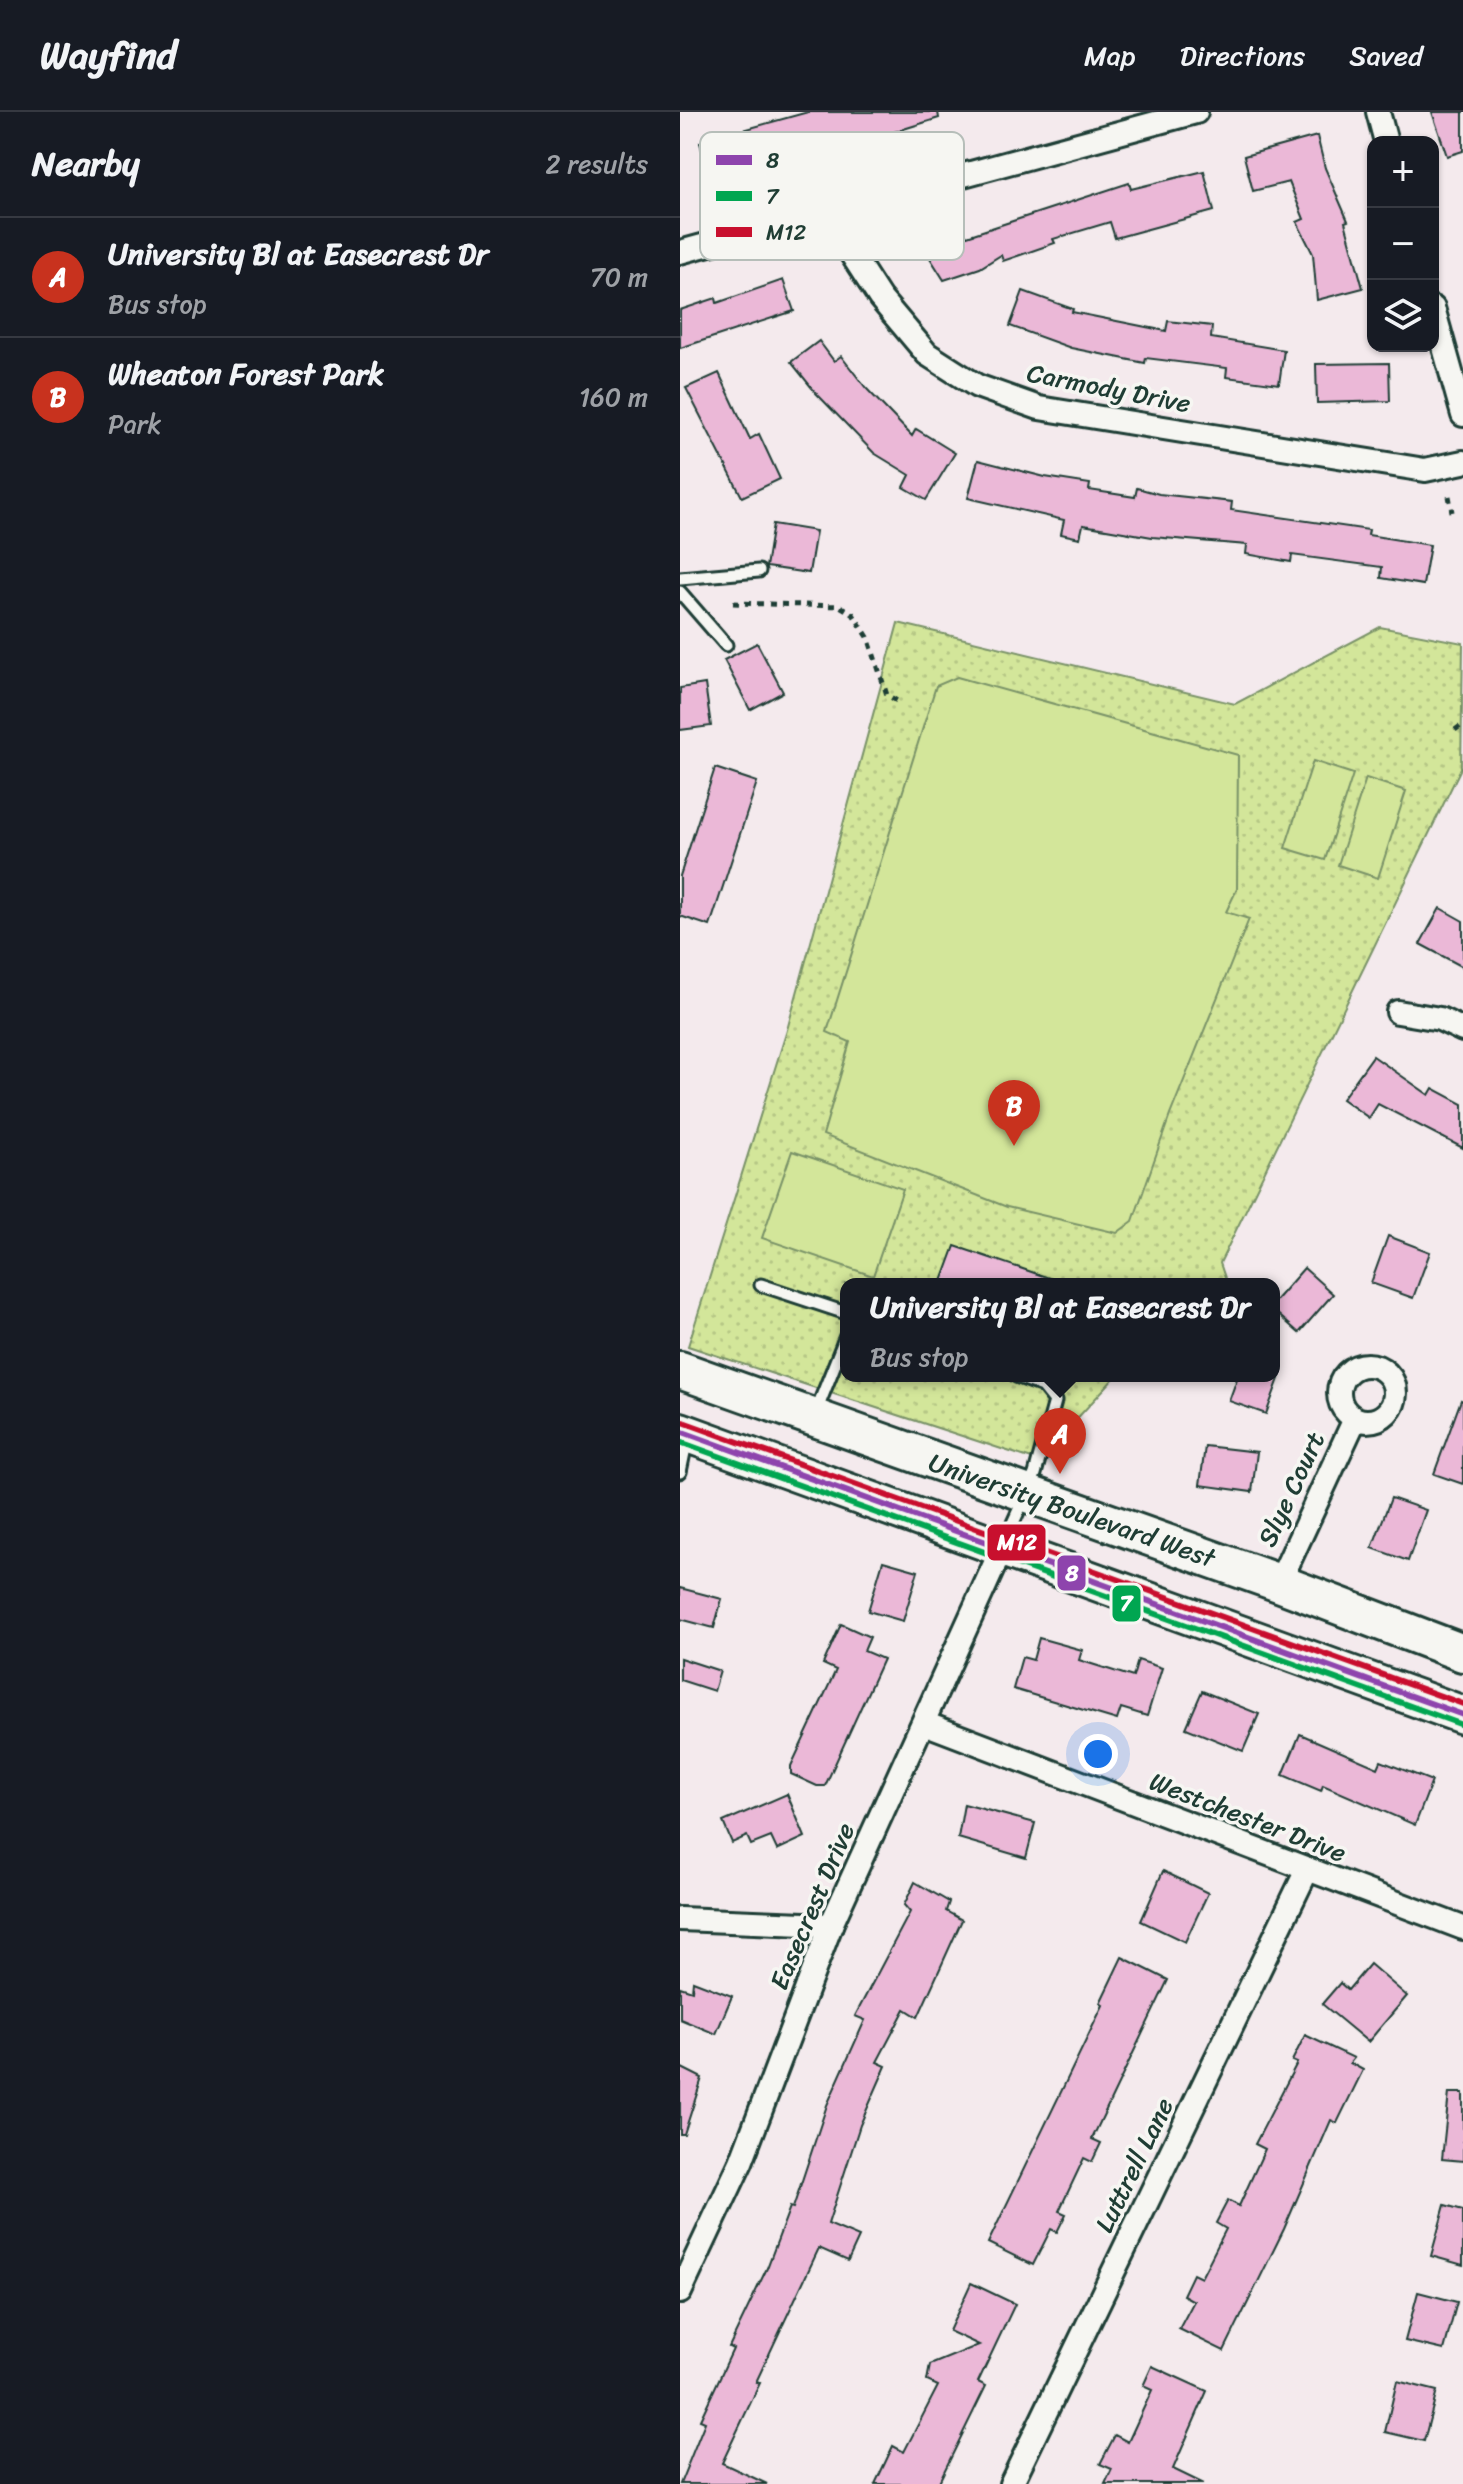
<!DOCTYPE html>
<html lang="en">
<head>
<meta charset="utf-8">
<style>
	body { margin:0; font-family:Sriracha,sans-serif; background:#20242c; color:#f1f3f6 }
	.controls { position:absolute; right:24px; top:24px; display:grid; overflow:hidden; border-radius:16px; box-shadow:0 2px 6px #0004 }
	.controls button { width:72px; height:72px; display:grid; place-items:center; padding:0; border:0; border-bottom:2px solid #363941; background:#171b24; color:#f1f3f6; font:40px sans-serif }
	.you { position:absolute; left:418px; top:1642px; width:28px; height:28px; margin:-20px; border:6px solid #fff; border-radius:50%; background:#1a73e8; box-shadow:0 0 0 12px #1a73e833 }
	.badge { display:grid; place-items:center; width:52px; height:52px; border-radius:50%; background:#c8321e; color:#fff; font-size:26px; font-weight:700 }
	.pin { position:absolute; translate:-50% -66px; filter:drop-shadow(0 2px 4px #0008) }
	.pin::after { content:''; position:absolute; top:42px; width:28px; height:24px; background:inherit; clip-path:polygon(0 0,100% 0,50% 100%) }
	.popup { position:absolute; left:160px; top:1166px; width:440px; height:104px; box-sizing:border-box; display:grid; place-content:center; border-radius:16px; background:#171b24; filter:drop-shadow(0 2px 6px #0005); font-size:26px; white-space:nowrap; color:#9ea1a6 }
	.popup b { font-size:30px; color:#f1f3f6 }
	.popup::after { content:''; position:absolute; left:50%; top:100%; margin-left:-16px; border:16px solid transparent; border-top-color:#171b24 }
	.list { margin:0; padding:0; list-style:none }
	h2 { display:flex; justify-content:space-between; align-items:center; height:104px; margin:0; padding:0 32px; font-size:34px }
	h2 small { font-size:26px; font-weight:400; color:#9ea1a6 }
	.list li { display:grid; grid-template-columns:52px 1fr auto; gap:24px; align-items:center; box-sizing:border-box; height:120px; padding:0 32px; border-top:2px solid #363941 }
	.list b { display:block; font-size:30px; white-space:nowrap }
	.list p { margin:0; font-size:26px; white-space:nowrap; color:#9ea1a6 }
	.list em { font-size:26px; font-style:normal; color:#9ea1a6 }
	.icon { flex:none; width:44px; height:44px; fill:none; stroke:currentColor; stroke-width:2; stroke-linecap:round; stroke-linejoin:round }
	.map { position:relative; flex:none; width:783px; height:2372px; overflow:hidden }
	header { display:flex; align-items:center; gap:48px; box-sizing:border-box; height:112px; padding:0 40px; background:#171b24; border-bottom:2px solid #363941 }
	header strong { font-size:38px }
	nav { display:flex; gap:44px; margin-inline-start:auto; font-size:28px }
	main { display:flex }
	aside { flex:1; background:#171b24 }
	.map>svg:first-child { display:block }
</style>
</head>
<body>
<header>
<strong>Wayfind</strong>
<nav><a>Map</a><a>Directions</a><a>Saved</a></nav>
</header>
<main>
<aside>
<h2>Nearby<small>2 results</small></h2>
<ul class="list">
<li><span class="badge">A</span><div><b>University Bl at Easecrest Dr</b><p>Bus stop</p></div><em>70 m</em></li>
<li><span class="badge">B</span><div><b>Wheaton Forest Park</b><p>Park</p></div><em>160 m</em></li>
</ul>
</aside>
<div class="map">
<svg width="783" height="2372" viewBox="0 0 783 2372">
	<defs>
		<pattern id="grass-dots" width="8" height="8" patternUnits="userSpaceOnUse" patternTransform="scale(2)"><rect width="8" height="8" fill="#d3e69a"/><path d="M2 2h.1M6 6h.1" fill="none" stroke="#b5c685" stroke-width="1.8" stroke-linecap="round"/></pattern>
	</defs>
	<rect width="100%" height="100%" fill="#f4eaed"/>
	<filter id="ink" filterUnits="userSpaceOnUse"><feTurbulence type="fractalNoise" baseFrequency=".0125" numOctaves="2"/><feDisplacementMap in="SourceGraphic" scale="16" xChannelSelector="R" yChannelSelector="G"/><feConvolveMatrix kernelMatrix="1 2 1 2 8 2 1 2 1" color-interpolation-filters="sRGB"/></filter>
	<g filter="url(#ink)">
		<polygon fill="url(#grass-dots)" stroke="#799267" stroke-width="2" points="218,511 555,592 700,515 783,531 781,656 540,1151 547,1172 166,1172 166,1264 436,1264 358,1349 8,1234 107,918"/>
		<g fill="#d3e69a" stroke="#799267" stroke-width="2">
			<polygon points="277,565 558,643 557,777 546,800 569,807 490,1003 453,1109 437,1121 327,1095 143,1023 170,930 147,920 256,574"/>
			<polygon points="633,649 673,662 645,748 605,736"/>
			<polygon points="686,666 726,679 698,766 658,753"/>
			<polygon points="112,1039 223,1077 193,1164 82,1126"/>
		</g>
		<g fill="#ebb8d7" stroke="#1f3d34" stroke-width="2">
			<polygon points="128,0 258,0 259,6 159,37 158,34 29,69 20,30"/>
			<polygon points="752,0 783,0 783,39 767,44"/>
			<polygon points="637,24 645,56 668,109 665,110 683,176 637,188 633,142 617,110 624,107 609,70 573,79 564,44"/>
			<polygon points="524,59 534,99 435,126 430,110 373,127 375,131 323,149 321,143 300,156 264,168 247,141 282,117 287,124 449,71 451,77"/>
			<polygon points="103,168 114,199 0,236 0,198 36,186 37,191"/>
			<polygon points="343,179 393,197 392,200 486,219 488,209 532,214 531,226 604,238 599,272 546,265 547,256 466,246 465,251 391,236 330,214"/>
			<polygon points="139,229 154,249 161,244 186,276 232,324 236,317 275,341 246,388 224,375 230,363 194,341 136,281 111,250"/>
			<polygon points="709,251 710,289 637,291 636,252"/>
			<polygon points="39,261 70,327 79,322 100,367 62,385 6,276"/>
			<polygon points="298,348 365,365 410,372 409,378 455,385 457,376 479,382 552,390 551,398 689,418 688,423 750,433 743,473 701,466 702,455 612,443 611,450 566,442 567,433 472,425 403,413 400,426 381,422 384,408 288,386"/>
			<polygon points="93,412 136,419 129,461 86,455"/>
			<polygon points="77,531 103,580 70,598 44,548"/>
			<polygon points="25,572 31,614 0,618 0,576"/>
			<polygon points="35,656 77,670 30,814 0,804 0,764"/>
			<polygon points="760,796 783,809 783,855 740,832"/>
			<polygon points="693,944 749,983 753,976 783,992 783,1036 698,992 689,1006 662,987"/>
			<polygon points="708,1124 750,1140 733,1186 691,1171"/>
			<polygon points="275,1134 375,1168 374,1172 261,1172"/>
			<polygon points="624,1156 653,1182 619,1221 594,1199 594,1190"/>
			<polygon points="558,1264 600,1264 586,1302 549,1289"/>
			<polygon points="781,1288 783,1289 783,1372 754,1362"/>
			<polygon points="525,1334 577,1340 572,1380 520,1373"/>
			<polygon points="711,1386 746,1398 728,1449 692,1436"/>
			<polygon points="203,1449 238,1459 223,1509 188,1499"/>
			<polygon points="0,1476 42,1487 34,1516 0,1507"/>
			<polygon points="161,1512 190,1525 184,1539 203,1547 145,1674 137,1674 111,1662 111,1654 156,1558 143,1552"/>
			<polygon points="359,1526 402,1538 399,1548 453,1565 458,1548 482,1556 467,1604 441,1596 437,1608 333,1577 342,1545 353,1548"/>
			<polygon points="0,1546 40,1559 34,1579 0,1568"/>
			<polygon points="522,1579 579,1602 563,1639 506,1616"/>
			<polygon points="620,1622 698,1656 701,1649 752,1669 735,1713 643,1673 641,1679 603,1663"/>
			<polygon points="107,1682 125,1725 97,1738 91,1725 71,1733 67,1724 52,1731 43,1710"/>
			<polygon points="284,1692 355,1711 346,1746 278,1726"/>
			<polygon points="483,1759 528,1781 505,1830 461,1809"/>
			<polygon points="235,1770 269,1790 266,1799 282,1808 238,1905 225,1897 197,1950 206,1954 180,2013 148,2112 179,2125 168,2149 139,2136 76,2270 80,2271 42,2351 87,2372 0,2372 25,2310 20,2308 53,2237 49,2235 87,2156 110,2095 113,2096 147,1993 185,1908 175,1904 230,1800 224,1793"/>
			<polygon points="442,1845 488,1868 412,2027 421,2031 412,2050 404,2046 379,2099 386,2102 377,2120 371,2117 353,2153 308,2131 423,1893 420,1891"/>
			<polygon points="690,1852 727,1884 688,1930 642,1892 660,1871 668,1878"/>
			<polygon points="13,1869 52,1884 36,1922 0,1907 0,1875 12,1879"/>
			<polygon points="625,1923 674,1946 670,1951 683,1958 657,2011 651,2008 604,2117 544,2239 499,2217 514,2189 503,2183 513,2162 521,2166 546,2117 536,2111 548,2088 559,2094 585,2037 575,2032 617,1951 612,1949"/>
			<polygon points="0,1955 22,1966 4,2022 0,2022"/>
			<polygon points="769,1981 783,1981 783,2049 762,2047"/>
			<polygon points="765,2093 783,2098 783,2153 751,2144"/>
			<polygon points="291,2171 335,2192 298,2270 306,2274 258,2372 195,2372 213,2334 224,2340 258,2274 247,2269 250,2253 299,2233 269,2219"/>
			<polygon points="738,2180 777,2190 764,2238 725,2229"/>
			<polygon points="472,2254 527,2279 493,2357 524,2372 425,2372 432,2357 420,2352 435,2323 448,2330 472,2278 463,2274"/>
			<polygon points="717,2269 757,2279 744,2329 705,2320"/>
		</g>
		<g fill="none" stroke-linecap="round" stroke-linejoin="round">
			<defs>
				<g id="service">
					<polyline points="0,466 79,459"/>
					<polyline points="0,480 46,533"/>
					<polyline points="81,1173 166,1201"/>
					<polyline points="135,1302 166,1224"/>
					<polyline points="0,1360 7,1326"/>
					<polyline points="324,1431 355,1362 375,1289 363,1274 336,1264"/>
				</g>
				<g id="minor">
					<polyline points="698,0 706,30"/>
					<polyline points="145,101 200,186 247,242 297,274 359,296 745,358 783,350"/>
					<polyline points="0,140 516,0"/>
					<polyline points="753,196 783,303"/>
					<polyline points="718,900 760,907 783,918"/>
					<circle cx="687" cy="1281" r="28"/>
					<polyline points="599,1471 675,1307"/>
					<polyline points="244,1611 783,1816"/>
					<polyline points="0,1807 151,1813"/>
					<polyline points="0,2180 61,2050 151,1813 323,1434"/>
					<polyline points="331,2372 627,1758"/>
				</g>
				<g id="primary">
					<polyline points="0,1258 599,1471 783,1541"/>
					<polyline points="0,1319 783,1603"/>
				</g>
			</defs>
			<use href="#service" stroke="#1f3d34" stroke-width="17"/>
			<use href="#minor" stroke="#1f3d34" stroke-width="28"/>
			<use href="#primary" stroke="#1f3d34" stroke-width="42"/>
			<g stroke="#1f3d34" stroke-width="5" stroke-dasharray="6 6" stroke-linecap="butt">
				<polyline points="769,384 772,400"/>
				<polyline points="53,491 160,494 173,502 188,525 207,583 217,589"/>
				<polyline points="775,618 783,612"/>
			</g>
			<use href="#service" stroke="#f6f6f2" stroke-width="11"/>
			<use href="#minor" stroke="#f6f6f2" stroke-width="22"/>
			<use href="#primary" stroke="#f6f6f2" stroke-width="36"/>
			<defs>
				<polyline id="bus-1" points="0,1319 783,1603"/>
				<polyline id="bus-2" points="0,1330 780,1612"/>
				<polyline id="bus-3" points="3,1310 783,1592"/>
			</defs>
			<use href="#bus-1" stroke="#f6f6f2" stroke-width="12"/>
			<use href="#bus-2" stroke="#f6f6f2" stroke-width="12"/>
			<use href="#bus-3" stroke="#f6f6f2" stroke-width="12"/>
			<use href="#bus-1" stroke="#8e44ad" stroke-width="6"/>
			<use href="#bus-2" stroke="#00a651" stroke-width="6"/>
			<use href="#bus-3" stroke="#c8102e" stroke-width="6"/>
		</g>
	</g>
	<g text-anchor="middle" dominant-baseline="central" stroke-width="7" stroke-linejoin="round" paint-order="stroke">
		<g font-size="26" fill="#1f3d34" stroke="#f6f6f2">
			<text transform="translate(429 276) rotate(11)">Carmody Drive</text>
			<text transform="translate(611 1377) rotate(-65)">Slye Court</text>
			<text transform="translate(392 1398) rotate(19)">University Boulevard West</text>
			<text transform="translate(568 1705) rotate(21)">Westchester Drive</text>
			<text transform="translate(132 1794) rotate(-67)">Easecrest Drive</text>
			<text transform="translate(454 2053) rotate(-64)">Luttrell Lane</text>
		</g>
	</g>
	<rect x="20" y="20" width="264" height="128" rx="12" fill="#f6f6f2" stroke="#b6beb9" stroke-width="2"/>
	<rect x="36" y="43" width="36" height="10" fill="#8e44ad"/>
	<rect x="36" y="79" width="36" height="10" fill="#00a651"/>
	<rect x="36" y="115" width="36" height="10" fill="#c8102e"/>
	<g font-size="22" fill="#1f3d34">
		<text x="86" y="56">8</text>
		<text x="86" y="92">7</text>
		<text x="86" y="128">M12</text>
	</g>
	<g stroke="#f6f6f2" stroke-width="3">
		<rect x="306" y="1411" width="61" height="39" rx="8" fill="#c8102e"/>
		<rect x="376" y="1442" width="31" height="38" rx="8" fill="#8e44ad"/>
		<rect x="431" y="1472" width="31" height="39" rx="8" fill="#00a651"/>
	</g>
	<g font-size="22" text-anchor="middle" font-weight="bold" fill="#fff">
		<text x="337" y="1438">M12</text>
		<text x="392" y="1469">8</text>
		<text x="446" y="1499">7</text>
	</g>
</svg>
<div class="controls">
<button>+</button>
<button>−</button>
<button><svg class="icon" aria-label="layers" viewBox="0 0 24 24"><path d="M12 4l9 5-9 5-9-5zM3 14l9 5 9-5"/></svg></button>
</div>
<div class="you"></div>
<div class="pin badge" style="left:380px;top:1362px">A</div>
<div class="popup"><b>University Bl at Easecrest Dr</b>Bus stop</div>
<div class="pin badge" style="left:334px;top:1034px">B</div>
</div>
</main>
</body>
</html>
